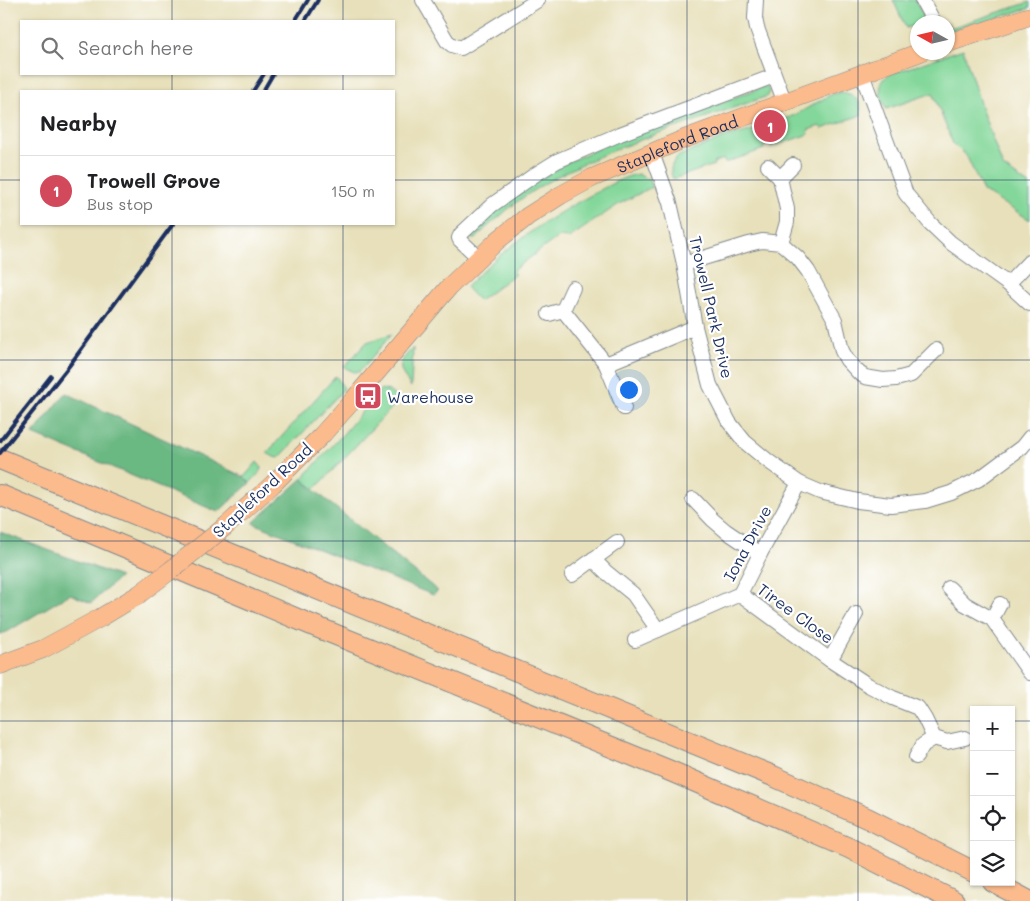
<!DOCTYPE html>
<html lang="en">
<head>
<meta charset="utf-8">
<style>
	body { margin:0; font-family:Mali,sans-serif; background:#f6f6f6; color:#202124 }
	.controls { position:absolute; right:15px; bottom:15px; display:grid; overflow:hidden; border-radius:0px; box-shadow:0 1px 4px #0004 }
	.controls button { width:45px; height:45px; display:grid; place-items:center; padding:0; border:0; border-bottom:1px solid #e0e0e0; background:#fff; color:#202124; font:25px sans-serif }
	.compass { position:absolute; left:910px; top:15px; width:45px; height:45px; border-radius:50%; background:#fff; box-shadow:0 1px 4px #0004; rotate:278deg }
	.you { position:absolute; left:628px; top:389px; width:18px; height:18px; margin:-12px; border:4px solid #fff; border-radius:50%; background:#1a73e8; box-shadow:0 0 0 8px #1a73e833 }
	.badge { display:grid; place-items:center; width:32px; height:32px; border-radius:50%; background:#d1495b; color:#fff; font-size:16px; font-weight:700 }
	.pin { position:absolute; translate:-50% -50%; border:2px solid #fff; box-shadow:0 1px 5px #0006 }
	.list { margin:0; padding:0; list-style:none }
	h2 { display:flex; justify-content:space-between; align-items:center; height:65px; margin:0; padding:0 20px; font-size:21px }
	h2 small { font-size:16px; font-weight:400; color:#757577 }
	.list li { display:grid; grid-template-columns:32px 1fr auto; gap:15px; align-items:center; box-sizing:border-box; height:70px; padding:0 20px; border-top:1px solid #e0e0e0 }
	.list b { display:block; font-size:19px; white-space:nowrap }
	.list p { margin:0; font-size:16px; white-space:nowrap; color:#757577 }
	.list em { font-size:16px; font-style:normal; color:#757577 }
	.icon { flex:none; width:28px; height:28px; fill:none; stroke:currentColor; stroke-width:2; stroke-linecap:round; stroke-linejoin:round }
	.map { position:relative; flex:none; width:1030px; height:901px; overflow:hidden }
	.search { position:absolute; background:#fff; box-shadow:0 1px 4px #0004; left:20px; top:20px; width:375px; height:55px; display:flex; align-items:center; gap:12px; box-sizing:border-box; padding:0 18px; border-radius:0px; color:#757577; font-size:19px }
	.panel { position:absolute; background:#fff; box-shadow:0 1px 4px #0004; left:20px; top:90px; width:375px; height:135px; border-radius:0px }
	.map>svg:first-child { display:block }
</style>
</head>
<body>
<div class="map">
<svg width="1030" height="901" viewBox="0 0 1030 901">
	<rect width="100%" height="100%" fill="#fff"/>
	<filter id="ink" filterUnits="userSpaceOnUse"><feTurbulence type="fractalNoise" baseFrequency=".02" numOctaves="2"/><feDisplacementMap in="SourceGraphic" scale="10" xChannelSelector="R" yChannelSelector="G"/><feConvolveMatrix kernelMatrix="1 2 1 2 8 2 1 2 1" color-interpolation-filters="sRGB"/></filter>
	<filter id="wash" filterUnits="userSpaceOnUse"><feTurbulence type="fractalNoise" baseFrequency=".0096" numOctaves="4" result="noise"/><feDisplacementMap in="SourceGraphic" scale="20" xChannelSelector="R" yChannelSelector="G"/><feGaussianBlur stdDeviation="1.12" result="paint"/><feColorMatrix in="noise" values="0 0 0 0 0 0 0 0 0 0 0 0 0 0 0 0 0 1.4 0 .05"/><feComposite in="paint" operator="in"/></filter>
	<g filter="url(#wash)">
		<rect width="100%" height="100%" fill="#e7e0ba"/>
		<g fill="#83d79a" stroke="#4f837c">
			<polygon points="893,0 915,0 927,22 918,22 917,43 913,44 909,34 916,32 914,25 906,28"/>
			<polygon points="1030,2 1030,8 952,31 948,30 948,23 950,28"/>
			<path d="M 963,49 L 983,113 L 1003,167 L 1030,186 L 1030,220 L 983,191 L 966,155 L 953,144 L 933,93 L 886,109 C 881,96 875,87 888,75 Z"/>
			<path d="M 763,87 L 767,87 L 769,90 L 768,96 C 732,108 696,121 659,133 C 603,154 543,176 498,218 C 490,224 482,231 476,239 L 473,239 L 471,238 L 471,233 L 487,217 L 542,177 L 566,163 L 608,144 Z"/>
			<path d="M 841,92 C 856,94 861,101 861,115 L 822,129 L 820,126 L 808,130 L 809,134 L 771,147 L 770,144 L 763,147 L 764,149 L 725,163 L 723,159 L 713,163 L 714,165 L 673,179 C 669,170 671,163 679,156 L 726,137 L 767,127 L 768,130 L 774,127 L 773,124 L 797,114 L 830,95 Z"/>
			<path d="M 638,174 L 649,180 L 652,187 L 619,204 L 569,238 L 558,237 L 512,271 L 515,274 L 479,301 L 466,287 C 502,249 546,219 593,194 C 608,186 622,177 638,174 Z"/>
			<polygon points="392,334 359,372 354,372 344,367 367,342"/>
			<path d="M 413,348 L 411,387 C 398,368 396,365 413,348 Z"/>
			<polygon points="336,376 343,387 343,390 279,458 274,457 267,453"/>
			<polygon points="381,389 389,391 399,400 315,489 302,479 344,433"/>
			<polygon points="257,462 262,468 261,471 250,483 244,477"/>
		</g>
		<g fill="#6ab882" stroke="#427470">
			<polygon points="66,393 244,477 250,483 218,512 33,434"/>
			<polygon points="302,479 331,504 438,591 433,595 253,523"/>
			<polygon points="0,532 120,577 91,603 70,594 7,632 0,634"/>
		</g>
	</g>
	<g filter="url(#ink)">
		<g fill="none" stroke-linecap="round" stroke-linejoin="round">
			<defs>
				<g id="minor">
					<polyline points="423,0 447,41 452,45 461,48 538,0"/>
					<polyline points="756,0 755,18 757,28 785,103"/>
					<polyline points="922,0 934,22"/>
					<polyline points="862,74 906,194 930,223 951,243 1008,284 1030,304"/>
					<polyline points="652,153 670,203 684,264 695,327 710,385 729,422 745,442 768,461 799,483 820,492 858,501 891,505 925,501 951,493 979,479 1022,447 1030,437"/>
					<polyline points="768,166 780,178 787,209 787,222 781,243"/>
					<polyline points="780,178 793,165"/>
					<polyline points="479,258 460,240 459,238 461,234 492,205 536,174 557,161 620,134 774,76"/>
					<polyline points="684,264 749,244 762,241 781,243 798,258 808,271 835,320 842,351 847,360 859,373 865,377 883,380 896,379 911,375 936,350"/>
					<polyline points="1008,284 1029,262"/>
					<polyline points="563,310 606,364 624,408"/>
					<polyline points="549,314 563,310 573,288"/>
					<polyline points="606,364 695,327"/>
					<polyline points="693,499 713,520 726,531 760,554"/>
					<polyline points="593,559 606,572 633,594 658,630"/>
					<polyline points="572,575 617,542"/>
					<polyline points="949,588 965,604 992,619 1030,673"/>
					<polyline points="740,594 830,660 868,685 893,698 918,708 925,719 934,738 947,742 965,738"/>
					<polyline points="992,619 1000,604"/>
					<polyline points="635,640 740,594 760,554 799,483"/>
					<polyline points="830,660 856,614"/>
					<polyline points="916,757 923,745 934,738"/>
				</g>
				<g id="major">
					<polyline points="948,43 1030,16"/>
					<path id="s1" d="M 226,526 L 273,484 L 321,436 L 354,399 L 449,287 L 498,240 L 528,216 L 561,195 L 592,178 L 684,139 L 921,52"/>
					<polyline points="0,665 43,649 100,618 138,595"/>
				</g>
				<g id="highway">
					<polyline points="0,459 773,776 869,819 974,872"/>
					<polyline points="0,495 319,628 668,770 849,848 954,901"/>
					<polyline points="993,882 1029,901"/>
				</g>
			</defs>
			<use href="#minor" stroke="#81888c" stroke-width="16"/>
			<use href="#major" stroke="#81888c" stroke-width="19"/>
			<use href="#highway" stroke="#81888c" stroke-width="22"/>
			<use href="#minor" stroke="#fff" stroke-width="14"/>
			<use href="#major" stroke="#fbbb8d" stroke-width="18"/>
			<use href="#highway" stroke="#fbbb8d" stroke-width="20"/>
			<g stroke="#1b2f5e" stroke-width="4">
				<polyline points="295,21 308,0"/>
				<polyline points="305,21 318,0"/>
				<polyline points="253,91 264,74"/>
				<polyline points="263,91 273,74"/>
				<polyline points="0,441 51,376"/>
				<polyline points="0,453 69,366 173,224"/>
			</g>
			<defs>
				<polyline id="major-bridge" points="138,595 171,570 226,526"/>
			</defs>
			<use href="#major-bridge" stroke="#81888c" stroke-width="19" stroke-linecap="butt"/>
			<use href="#major-bridge" stroke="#fbbb8d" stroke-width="18"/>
		</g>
	</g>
	<path fill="none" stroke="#1b2f5e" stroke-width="1" stroke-opacity="0.55" d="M 172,0 L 172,21M 343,0 L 343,21M 515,0 L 515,901M 687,0 L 687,901M 858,0 L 858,901M 172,74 L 172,91M 343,74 L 343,91M 0,180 L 21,180M 394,180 L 1030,180M 172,224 L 172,901M 343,224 L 343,901M 0,360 L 1030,360M 0,541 L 1030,541M 0,721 L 974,721M 1011,721 L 1030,721"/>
	<defs>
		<symbol id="bus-square" viewBox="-11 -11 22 22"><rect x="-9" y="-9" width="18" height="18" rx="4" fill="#d1495b" stroke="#fff"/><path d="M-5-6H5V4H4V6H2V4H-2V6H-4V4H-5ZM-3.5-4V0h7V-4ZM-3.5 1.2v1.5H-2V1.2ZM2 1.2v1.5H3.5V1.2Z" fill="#fff"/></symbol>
	</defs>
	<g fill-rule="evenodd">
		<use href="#bus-square" x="352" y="380" width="32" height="32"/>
	</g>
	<g text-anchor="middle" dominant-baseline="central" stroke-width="4.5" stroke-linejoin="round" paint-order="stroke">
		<g font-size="16" fill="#1b2f5e" stroke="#fff">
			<text stroke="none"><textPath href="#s1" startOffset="600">Stapleford Road</textPath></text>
			<text transform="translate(712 307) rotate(77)">Trowell Park Drive</text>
			<text transform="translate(262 490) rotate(-43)">Stapleford Road</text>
			<text transform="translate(747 543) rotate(-62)">Iona Drive</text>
			<text transform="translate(796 613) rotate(36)">Tiree Close</text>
		</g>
		<g font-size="16" fill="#1b2f5e" stroke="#fff" text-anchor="start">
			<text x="387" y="396">Warehouse</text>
		</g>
	</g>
</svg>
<div class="controls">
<button>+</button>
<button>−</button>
<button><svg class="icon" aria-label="locate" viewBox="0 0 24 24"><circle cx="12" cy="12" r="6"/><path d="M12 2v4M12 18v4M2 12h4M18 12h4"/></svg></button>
<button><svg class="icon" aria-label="layers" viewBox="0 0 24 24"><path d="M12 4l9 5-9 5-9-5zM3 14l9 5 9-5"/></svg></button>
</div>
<svg class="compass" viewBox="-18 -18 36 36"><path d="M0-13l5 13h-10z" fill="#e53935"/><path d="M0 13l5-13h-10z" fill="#757577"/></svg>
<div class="you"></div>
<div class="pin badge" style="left:770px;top:126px">1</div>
<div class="search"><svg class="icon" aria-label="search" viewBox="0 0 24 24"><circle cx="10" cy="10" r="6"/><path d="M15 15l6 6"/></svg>Search here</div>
<section class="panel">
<h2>Nearby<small></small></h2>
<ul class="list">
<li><span class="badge">1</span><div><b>Trowell Grove</b><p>Bus stop</p></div><em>150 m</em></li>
</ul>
</section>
</div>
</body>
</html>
